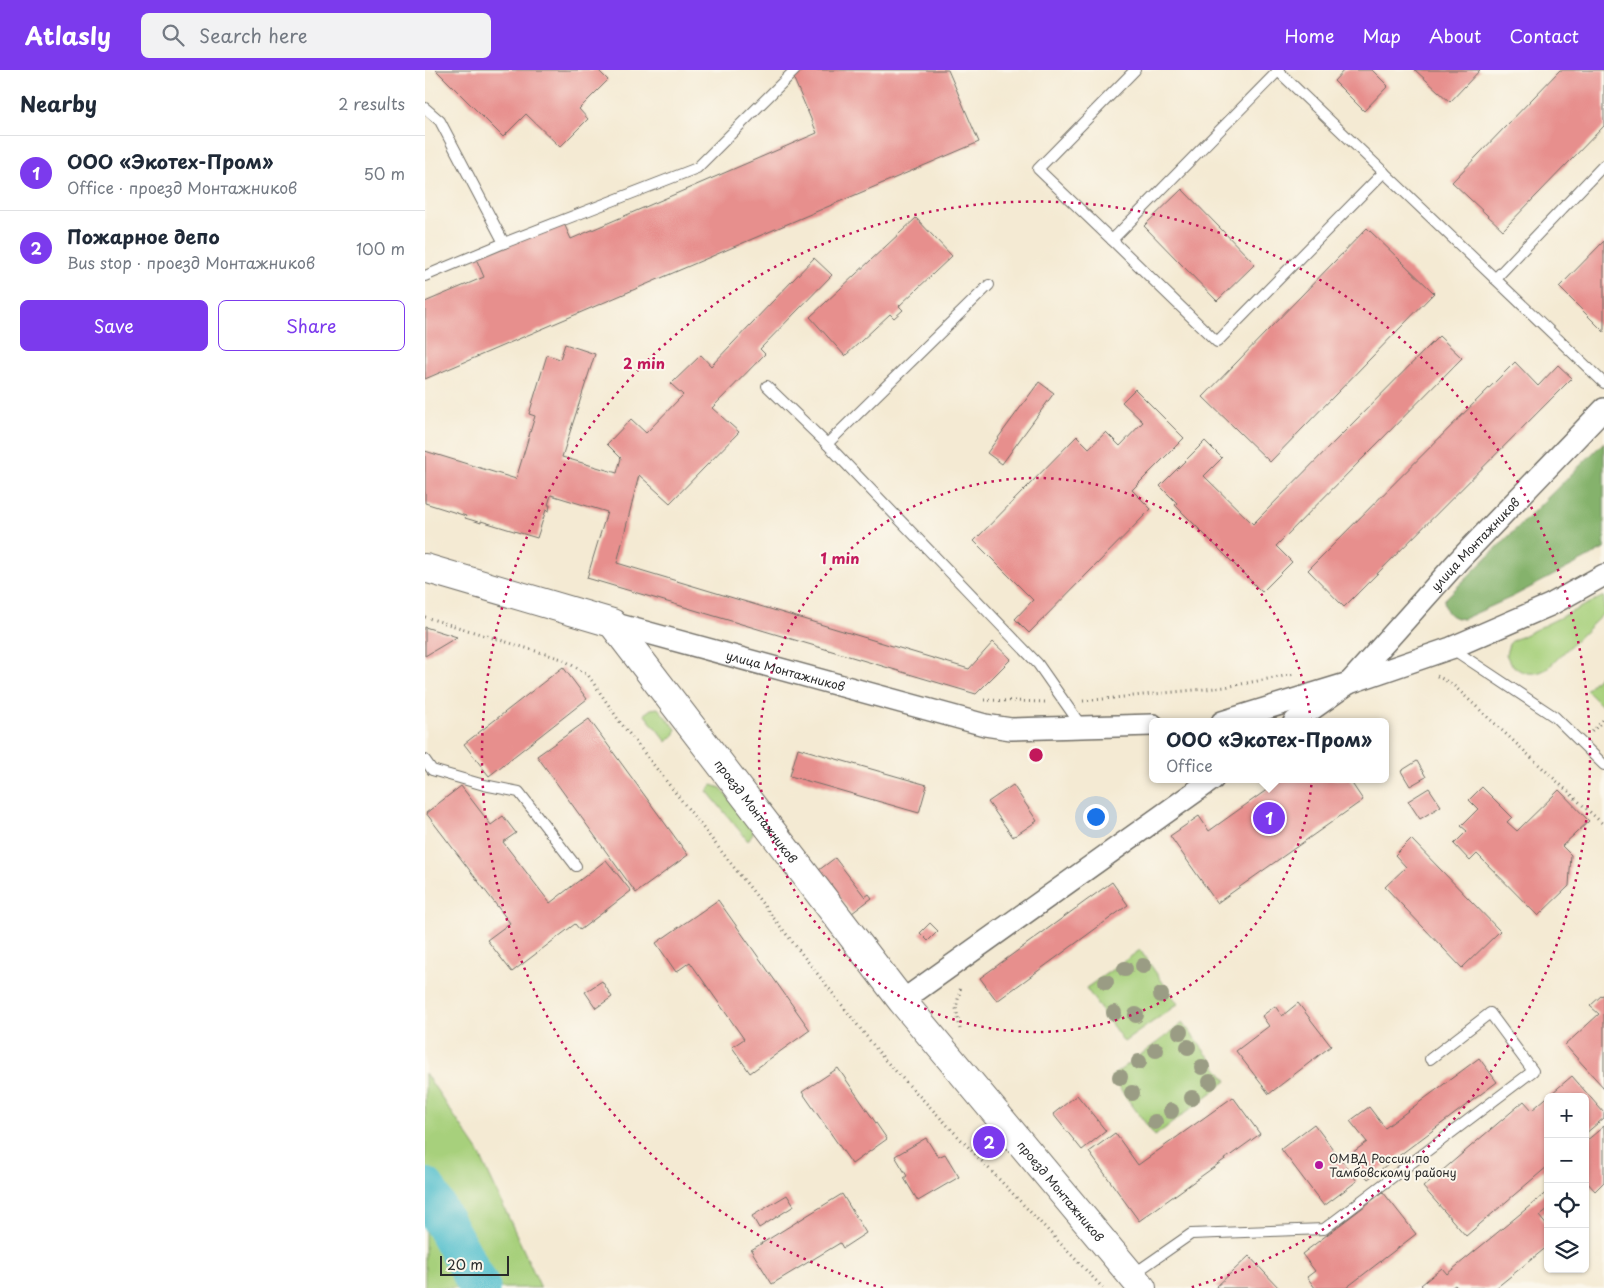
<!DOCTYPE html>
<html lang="en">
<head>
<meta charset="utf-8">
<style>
	body { margin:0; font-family:"Playpen Sans",sans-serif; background:#f2f2f3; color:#1f2937 }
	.controls { position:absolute; right:15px; bottom:15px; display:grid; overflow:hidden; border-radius:8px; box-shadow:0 1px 4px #0004 }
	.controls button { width:45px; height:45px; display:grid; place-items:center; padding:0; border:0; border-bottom:1px solid #e0e1e3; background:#fff; color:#1f2937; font:25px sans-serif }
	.scale { position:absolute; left:15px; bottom:12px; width:69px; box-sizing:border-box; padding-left:5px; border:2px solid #2b2b2b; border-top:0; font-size:14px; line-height:18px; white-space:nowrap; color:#2b2b2b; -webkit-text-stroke:4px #fbf7ec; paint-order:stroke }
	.you { position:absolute; left:670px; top:746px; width:18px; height:18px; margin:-12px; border:4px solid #fff; border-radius:50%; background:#1a73e8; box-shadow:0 0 0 8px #1a73e833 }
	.badge { display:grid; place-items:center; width:32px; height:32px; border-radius:50%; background:#7c3aed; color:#fff; font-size:16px; font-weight:700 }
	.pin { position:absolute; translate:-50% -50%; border:2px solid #fff; box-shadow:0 1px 5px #0006 }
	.popup { position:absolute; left:724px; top:648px; width:240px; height:65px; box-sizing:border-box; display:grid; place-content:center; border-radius:8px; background:#fff; filter:drop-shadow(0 1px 4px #0005); font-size:16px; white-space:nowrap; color:#747a83 }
	.popup b { font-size:19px; color:#1f2937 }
	.popup::after { content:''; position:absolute; left:50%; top:100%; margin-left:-10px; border:10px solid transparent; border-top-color:#fff }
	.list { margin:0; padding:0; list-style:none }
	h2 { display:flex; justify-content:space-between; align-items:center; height:65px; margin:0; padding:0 20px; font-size:21px }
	h2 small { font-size:16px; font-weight:400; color:#747a83 }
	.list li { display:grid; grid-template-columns:32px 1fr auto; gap:15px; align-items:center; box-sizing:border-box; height:75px; padding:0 20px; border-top:1px solid #e0e1e3 }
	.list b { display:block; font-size:19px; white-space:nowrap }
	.list p { margin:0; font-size:16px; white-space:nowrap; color:#747a83 }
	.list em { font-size:16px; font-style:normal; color:#747a83 }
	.actions { display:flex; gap:10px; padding:15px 20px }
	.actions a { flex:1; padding:11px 0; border:1px solid #7c3aed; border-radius:8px; text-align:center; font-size:18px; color:#7c3aed }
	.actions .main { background:#7c3aed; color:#fff }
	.icon { flex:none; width:28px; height:28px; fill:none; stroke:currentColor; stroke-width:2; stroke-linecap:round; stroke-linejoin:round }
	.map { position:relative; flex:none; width:1179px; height:1218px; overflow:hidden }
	header { display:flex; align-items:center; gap:30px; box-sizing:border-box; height:70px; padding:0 25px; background:#7c3aed; color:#fff }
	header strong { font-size:24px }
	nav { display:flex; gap:28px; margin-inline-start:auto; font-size:18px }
	.search { width:350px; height:45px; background:#f2f2f3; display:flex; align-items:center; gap:12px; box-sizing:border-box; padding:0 18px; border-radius:8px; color:#747a83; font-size:19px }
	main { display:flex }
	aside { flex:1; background:#fff }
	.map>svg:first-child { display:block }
</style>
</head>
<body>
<header>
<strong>Atlasly</strong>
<div class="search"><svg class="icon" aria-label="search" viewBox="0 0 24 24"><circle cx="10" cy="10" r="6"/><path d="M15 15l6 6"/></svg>Search here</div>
<nav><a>Home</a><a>Map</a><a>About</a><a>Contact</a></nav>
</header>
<main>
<aside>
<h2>Nearby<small>2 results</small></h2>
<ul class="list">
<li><span class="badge">1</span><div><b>ООО «Экотех-Пром»</b><p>Office · проезд Монтажников</p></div><em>50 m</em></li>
<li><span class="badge">2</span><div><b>Пожарное депо</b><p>Bus stop · проезд Монтажников</p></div><em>100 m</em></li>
</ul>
<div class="actions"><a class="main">Save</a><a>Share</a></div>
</aside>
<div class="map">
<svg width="1179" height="1218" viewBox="0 0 1179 1218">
	<rect width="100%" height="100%" fill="#fbf7ec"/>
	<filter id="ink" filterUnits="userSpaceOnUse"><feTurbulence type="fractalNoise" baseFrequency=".02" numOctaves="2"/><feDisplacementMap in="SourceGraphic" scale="10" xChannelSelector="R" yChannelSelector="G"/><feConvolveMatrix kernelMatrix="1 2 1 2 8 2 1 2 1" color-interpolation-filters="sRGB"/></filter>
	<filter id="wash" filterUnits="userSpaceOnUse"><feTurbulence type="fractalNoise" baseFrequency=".0096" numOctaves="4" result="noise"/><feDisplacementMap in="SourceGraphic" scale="20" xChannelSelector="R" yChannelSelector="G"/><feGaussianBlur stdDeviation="1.12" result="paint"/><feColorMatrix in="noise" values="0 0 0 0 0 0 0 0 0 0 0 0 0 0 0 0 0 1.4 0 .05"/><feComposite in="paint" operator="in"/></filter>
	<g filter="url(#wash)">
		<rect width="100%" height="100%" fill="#f4ead3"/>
		<g fill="#a7d07c" stroke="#697e54">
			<path d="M 1179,526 L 1179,543 L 1123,598 C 1107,609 1087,602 1081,584 L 1084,574 L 1087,571 Z"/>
			<polygon points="1179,601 1179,638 1161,620"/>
			<polygon points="233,638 251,659 250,664 242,672 219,644 226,639"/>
			<polygon points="287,715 296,718 327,757 328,764 323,771 282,721"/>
			<polygon points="715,880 753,934 699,972 661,918"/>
			<polygon points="758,953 802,1011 730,1066 686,1007"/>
			<polygon points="0,1003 53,1081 116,1218 0,1218"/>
		</g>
		<path fill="#85b26c" stroke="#586e4c" d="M 1179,372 L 1179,479 L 1087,527 L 1038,549 C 1026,548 1020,543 1019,530 Z"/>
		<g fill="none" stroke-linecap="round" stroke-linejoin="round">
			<polyline stroke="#54c0cd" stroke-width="41" points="0,1118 55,1218"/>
		</g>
		<g id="blocks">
			<g fill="#e78f8d">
				<polygon points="11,0 173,0 183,10 154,39 163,49 135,77 101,44 78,67"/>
				<polygon points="365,0 523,0 554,72 0,309 0,232 59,207 50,186 137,149 146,169 392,63"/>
				<polygon points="919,0 947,0 963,16 939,41 909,11"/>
				<polygon points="990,0 1055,0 1025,32"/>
				<polygon points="1135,0 1179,0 1179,56 1078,160 1027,112"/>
				<polygon points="757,119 830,194 792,231 719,156"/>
				<polygon points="491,148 527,186 474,236 478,240 469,248 465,244 420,286 385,247"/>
				<polygon points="942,158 1009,223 845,392 778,327"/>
				<polygon points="1179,171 1179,262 1134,217"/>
				<polygon points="389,188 407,205 335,279 340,284 287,338 314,362 245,433 214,405 192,493 544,599 568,572 586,589 551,624 162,508 182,442 126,425 123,435 125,435 124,441 121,440 112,468 56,451 56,453 50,451 40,448 41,446 0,433 0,381 91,409 110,346 104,344 122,285 135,289 140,274 170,284 137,387 192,403 196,388 182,374 206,349 221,363 258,325 246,314 276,285 286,296"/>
				<polygon points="1014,266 1037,288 851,476 867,492 837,522 750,435 752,433 735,416 780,371 797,388 779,406 828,454"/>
				<polygon points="1090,292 1113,316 1133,295 1147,308 919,537 883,500"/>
				<polygon points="614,312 629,323 577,394 562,383"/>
				<polygon points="710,319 759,368 707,420 726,439 604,563 590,549 608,530 549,471 652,366 664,378 681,362 695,376 718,352 697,332"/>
				<polygon points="0,557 32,567 0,586"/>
				<polygon points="138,597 162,629 64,706 39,674"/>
				<polygon points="164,649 263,785 211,823 112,686"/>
				<polygon points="373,678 502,715 494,743 365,706"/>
				<polygon points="992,691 1001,707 985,716 976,701"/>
				<polygon points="857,709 924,709 938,730 792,833 745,766 774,746 784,761"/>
				<polygon points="588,715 612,751 588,767 563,732"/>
				<polygon points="36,716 66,755 78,746 91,763 78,772 125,833 181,790 206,821 155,860 150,854 87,902 62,870 85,853 1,743"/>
				<polygon points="1057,717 1087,747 1082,752 1092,761 1134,720 1164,751 1137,776 1146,785 1144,816 1113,846 1052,784 1045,791 1029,774 1042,761 1036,756 1053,739 1044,730"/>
				<polygon points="1004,718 1016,736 995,749 983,731"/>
				<polygon points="986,769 1075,861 1037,898 960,817 981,797 970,785"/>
				<polygon points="410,788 440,827 444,824 447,828 427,843 394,800"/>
				<polygon points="687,812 703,835 572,931 555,908"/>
				<polygon points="293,830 385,960 325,1003 307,977 319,969 265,892 251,902 231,873"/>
				<polygon points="505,853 513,861 503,871 495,863"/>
				<polygon points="177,911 187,927 171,938 160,922"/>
				<polygon points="1177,925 1179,926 1179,1018 1140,975 1174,944 1165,936"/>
				<polygon points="873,933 906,976 844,1024 811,981 844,956 837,946 850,936 857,946"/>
				<polygon points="1054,988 1072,1012 943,1109 924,1085 942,1072 925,1051 944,1037 960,1058"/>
				<polygon points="413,998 462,1069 427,1094 377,1022"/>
				<polygon points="1147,1006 1179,1043 1179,1048 1160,1064 1160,1027 1123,1027 1123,1096 1041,1166 998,1117 1099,1031 1107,1040"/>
				<polygon points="652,1025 681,1061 657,1080 628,1044"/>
				<polygon points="808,1027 835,1064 714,1151 664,1082 690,1063 713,1095"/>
				<polygon points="889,1054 932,1111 899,1136 856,1079"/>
				<polygon points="1179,1056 1179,1112 1170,1121 1160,1110 1160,1072"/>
				<polygon points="501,1068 513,1087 520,1084 534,1107 493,1131 479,1108 482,1106 470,1086"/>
				<polygon points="1123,1121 1123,1139 1114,1146 1123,1157 1123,1176 1071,1218 1033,1218 1030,1215 1026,1218 999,1218 996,1215 1017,1198 1022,1204"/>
				<polygon points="958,1122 991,1164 921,1218 890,1218 882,1207 890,1201 877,1184"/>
				<polygon points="417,1124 441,1163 418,1178 415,1173 347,1214 326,1180"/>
				<polygon points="362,1125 369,1136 334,1158 327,1146"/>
				<polygon points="824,1186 854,1218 790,1218"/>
			</g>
		</g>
	</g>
	<g filter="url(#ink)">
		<use href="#blocks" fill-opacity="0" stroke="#716e66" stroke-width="1"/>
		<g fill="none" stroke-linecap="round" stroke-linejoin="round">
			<defs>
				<g id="lane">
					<polyline points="710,0 613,99 687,170 854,0"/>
					<polyline points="852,0 1179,313"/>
					<polyline points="0,38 15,51 79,173 272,98 370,0"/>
					<polyline points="687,170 792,272 959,102"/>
					<polyline points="0,206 79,173"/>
					<polyline points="1070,209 1179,95"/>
					<polyline points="342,316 402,374 613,594 657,657"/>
					<polyline points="402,374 564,215"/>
					<polyline points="1026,578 1130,647 1179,695"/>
					<polyline points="0,690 7,700 59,715 94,722 151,796"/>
					<polyline points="707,1205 766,1164 899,1159 1108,1001 1065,943 1005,989"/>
				</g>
				<g id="street">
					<path id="s1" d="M 187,553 L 560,655 L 586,659 L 728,655"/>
					<polyline points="797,652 924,613 1026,578 1125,535 1179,505"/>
					<path id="s2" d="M 869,652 L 924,613 L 1033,491 L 1179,339"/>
					<polyline points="477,931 788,709"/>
				</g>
				<g id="secondary">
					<path id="s3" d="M 0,498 L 187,553 L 477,931 L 717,1218"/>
				</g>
			</defs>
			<use href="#lane" stroke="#716e66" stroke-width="12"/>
			<use href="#street" stroke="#716e66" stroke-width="24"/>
			<use href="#secondary" stroke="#716e66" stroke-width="30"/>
			<g stroke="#716e66" stroke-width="3" stroke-dasharray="1 4" stroke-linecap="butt">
				<polyline points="0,547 137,589 163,605 195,652 460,990 678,1218"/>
				<polyline points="1012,606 1027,614 1179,755"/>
				<polyline points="559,630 620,632"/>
				<polyline points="658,631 800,617 870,604"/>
				<polyline points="1167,662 1179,649"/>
				<polyline points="535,959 531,938 536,916"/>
			</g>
			<use href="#lane" stroke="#fff" stroke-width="10"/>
			<use href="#street" stroke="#fff" stroke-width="21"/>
			<use href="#secondary" stroke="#fff" stroke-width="28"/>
		</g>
		<g fill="#9a9c84">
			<circle cx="718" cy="896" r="8"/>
			<circle cx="700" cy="899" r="8"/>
			<circle cx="681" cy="912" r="8"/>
			<circle cx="736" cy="925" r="8"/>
			<circle cx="689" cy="943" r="8"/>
			<circle cx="711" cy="945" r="8"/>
			<circle cx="755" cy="962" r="8"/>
			<circle cx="763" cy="977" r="8"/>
			<circle cx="731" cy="980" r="8"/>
			<circle cx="714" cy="992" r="8"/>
			<circle cx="777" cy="997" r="8"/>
			<circle cx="695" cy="1007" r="8"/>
			<circle cx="785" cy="1012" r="8"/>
			<circle cx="707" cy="1023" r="8"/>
			<circle cx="767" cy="1028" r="8"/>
			<circle cx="746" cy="1041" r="8"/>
			<circle cx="730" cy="1052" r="8"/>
		</g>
	</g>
	<g fill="none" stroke="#c2185b" stroke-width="2.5" stroke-dasharray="2.5 5">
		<circle cx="611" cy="685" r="277"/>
		<path d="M458 1218A554 554 0 1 1 764 1218"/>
	</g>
	<circle fill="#b5179e" stroke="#fbf7ec" stroke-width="2" cx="894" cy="1095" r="5"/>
	<g text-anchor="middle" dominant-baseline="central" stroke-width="4" stroke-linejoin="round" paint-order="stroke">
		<g font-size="12" fill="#2b2b2b" stroke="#fbf7ec">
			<text stroke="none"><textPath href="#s2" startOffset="255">улица Монтажников</textPath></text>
			<text stroke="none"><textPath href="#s1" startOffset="180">улица Монтажников</textPath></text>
			<text stroke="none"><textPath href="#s3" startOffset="432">проезд Монтажников</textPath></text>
			<text stroke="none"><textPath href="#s3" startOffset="919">проезд Монтажников</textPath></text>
		</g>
		<g font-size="12" fill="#2b2b2b" stroke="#fbf7ec" text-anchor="start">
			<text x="904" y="1088">ОМВД России по<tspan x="904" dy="14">Тамбовскому району</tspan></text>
		</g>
	</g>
	<circle cx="611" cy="685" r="8" fill="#c2185b" stroke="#fbf7ec" stroke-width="2.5"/>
	<g font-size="15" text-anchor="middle" font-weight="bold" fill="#c2185b" stroke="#fbf7ec" stroke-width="4" stroke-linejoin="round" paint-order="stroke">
		<text x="219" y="299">2 min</text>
		<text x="415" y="494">1 min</text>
	</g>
</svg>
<div class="controls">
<button>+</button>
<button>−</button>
<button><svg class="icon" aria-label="locate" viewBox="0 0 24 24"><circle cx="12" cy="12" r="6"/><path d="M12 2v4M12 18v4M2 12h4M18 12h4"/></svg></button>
<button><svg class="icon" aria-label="layers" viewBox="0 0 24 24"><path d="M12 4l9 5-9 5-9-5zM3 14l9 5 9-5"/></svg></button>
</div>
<div class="scale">20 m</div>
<div class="you"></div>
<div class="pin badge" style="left:844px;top:748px">1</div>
<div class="popup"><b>ООО «Экотех-Пром»</b>Office</div>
<div class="pin badge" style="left:564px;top:1072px">2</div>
</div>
</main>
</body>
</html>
